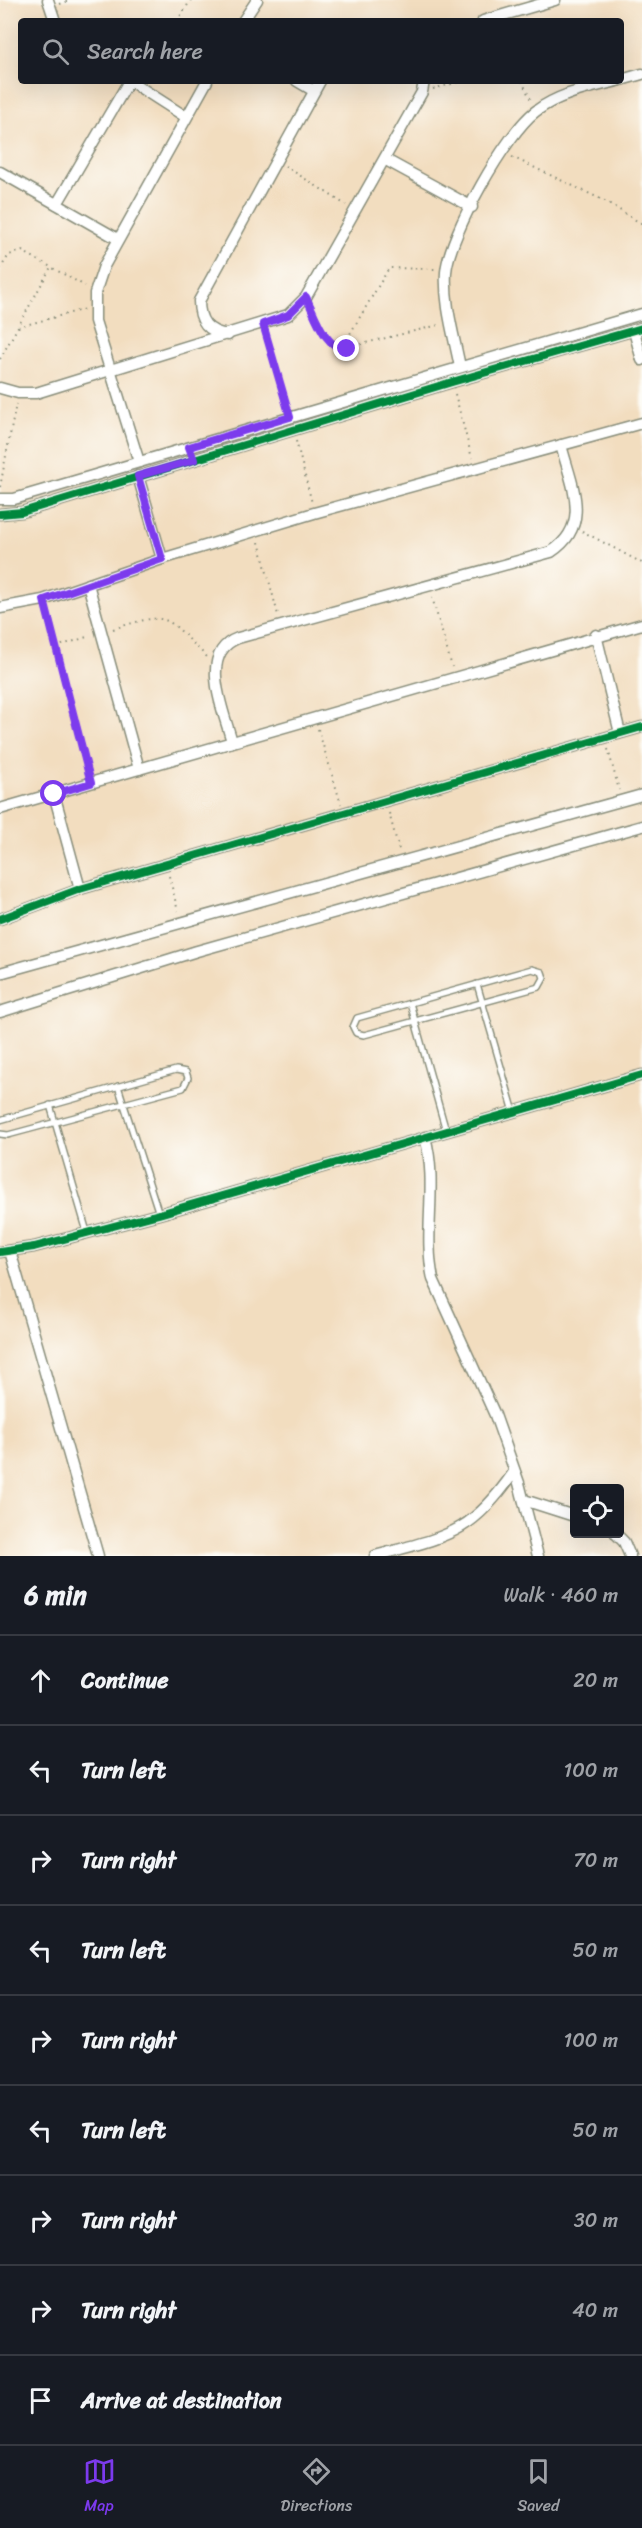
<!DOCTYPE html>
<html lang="en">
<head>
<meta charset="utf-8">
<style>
	body { margin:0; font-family:Sriracha,sans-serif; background:#242831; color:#f1f3f6 }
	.controls { position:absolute; right:18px; bottom:18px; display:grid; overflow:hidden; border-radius:6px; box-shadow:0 6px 24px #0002 }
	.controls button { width:54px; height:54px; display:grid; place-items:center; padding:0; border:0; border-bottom:2px solid #363941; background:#171b24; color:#f1f3f6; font:30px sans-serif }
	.stop { position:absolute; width:18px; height:18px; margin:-14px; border:4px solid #7c3aed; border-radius:50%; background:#fff }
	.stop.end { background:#7c3aed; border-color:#fff; box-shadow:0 2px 6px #0008 }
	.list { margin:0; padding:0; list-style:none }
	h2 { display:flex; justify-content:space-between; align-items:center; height:78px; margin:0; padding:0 24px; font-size:26px }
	h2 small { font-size:20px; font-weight:400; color:#9ea1a6 }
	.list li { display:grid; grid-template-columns:39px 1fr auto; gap:18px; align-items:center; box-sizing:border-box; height:90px; padding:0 24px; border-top:2px solid #363941 }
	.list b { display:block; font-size:22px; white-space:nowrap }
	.list em { font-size:20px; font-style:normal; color:#9ea1a6 }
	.icon { flex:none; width:33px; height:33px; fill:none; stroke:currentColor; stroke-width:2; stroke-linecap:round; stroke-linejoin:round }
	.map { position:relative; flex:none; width:642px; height:1556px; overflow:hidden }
	.search { position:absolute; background:#171b24; box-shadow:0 6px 24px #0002; left:18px; right:18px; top:18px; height:66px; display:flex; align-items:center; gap:15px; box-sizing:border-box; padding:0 21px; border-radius:6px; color:#9ea1a6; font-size:22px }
	.sheet { height:888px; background:#171b24 }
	nav { display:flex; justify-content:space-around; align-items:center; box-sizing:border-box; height:84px; border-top:2px solid #363941; background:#171b24; font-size:16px; color:#9ea1a6 }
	nav a { display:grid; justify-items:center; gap:3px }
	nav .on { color:#7c3aed }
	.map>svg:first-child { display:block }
</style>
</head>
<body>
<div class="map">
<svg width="642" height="1556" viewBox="0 0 642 1556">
	<rect width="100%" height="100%" fill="#fdfcf7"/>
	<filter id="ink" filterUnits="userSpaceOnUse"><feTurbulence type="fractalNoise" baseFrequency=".0167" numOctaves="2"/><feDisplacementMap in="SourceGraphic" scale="12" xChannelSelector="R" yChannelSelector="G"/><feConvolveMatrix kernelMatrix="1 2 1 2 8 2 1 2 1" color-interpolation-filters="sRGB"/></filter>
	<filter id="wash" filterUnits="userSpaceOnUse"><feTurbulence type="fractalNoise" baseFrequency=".008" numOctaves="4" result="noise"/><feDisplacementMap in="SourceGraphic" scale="24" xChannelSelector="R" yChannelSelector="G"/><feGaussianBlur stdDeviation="1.35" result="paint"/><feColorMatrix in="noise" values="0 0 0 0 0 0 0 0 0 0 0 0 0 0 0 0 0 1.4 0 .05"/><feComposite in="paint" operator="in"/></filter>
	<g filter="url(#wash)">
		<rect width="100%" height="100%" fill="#f2ddbf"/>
	</g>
	<g filter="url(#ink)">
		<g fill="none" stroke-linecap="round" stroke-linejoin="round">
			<defs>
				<g id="lane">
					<polygon points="532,969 542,972 544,978 539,987 364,1035 356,1033 353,1027 357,1018"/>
					<polyline points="477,984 514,1112"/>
					<polyline points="410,1003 446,1131"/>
					<polyline points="118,1086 159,1214"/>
					<polyline points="50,1105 87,1232"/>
					<polyline points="0,1120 176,1070 186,1072 188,1078 183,1088 8,1135 0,1134"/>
				</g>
				<g id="street">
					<polyline points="48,0 55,21"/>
					<polyline points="243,21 257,0"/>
					<polyline points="483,21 555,0"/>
					<polyline points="621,80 642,74"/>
					<polyline points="130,81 186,117"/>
					<polyline points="297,81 314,91"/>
					<polyline points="386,160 472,207"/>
					<polyline points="0,172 118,239"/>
					<polyline points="57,204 129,81"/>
					<polyline points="634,331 642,360"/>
					<path d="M 228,335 C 207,332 199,321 199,301 L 320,81"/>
					<path d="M 460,367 C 454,336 444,304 446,272 C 449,235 506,133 536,111 C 560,93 590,88 617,81"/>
					<polyline points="0,388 18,393 36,393 288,315 306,297 422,92 424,81"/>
					<polyline points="139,462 95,321 95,293 104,266 207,81"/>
					<polyline points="138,476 162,559"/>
					<polyline points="0,499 14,499 642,314"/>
					<polyline points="0,514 22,512 452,382 642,328"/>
					<polyline points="88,584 139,769"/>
					<polyline points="0,608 43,600 162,559 314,513 642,423"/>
					<polyline points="596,635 620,733"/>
					<path d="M 232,742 C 224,711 197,653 238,638 L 551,552 C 593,525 571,484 561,445"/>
					<polyline points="54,794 80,889"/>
					<polyline points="0,809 642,624"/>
					<polyline points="0,919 80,889 642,727"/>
					<polyline points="0,973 642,795"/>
					<polyline points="0,1012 197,951 642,826"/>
					<path d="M 425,1137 C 438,1183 423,1232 433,1279 L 495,1415 L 519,1483 L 538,1556"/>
					<polyline points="10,1251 98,1556"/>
					<polyline points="0,1252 34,1247 159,1214 642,1075"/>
					<polyline points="524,1500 574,1516"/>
					<polyline points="616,1534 624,1542 630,1556"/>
					<path d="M 375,1556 C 446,1536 470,1536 514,1472"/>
				</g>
			</defs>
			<use href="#lane" stroke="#888d7a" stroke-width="8"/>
			<use href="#street" stroke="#888d7a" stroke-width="13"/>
			<g stroke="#888d7a" stroke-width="2" stroke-dasharray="1.5 4.5" stroke-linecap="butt">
				<polyline points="60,4 71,0"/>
				<polyline points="177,21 191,0"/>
				<polyline points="522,81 531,100"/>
				<polyline points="433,89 462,81"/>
				<polyline points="512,157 605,201 642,224"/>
				<polyline points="285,166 346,205"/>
				<polyline points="0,269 9,255 22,251 85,286"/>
				<polyline points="312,308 331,344 341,349 439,325"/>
				<polyline points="18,327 85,309"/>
				<polyline points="266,333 288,409"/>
				<polyline points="341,349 389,268 435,269"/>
				<polyline points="0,359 51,267"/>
				<polyline points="455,394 472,458"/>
				<polyline points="296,441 312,503"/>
				<polyline points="0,487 16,404"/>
				<polyline points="582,531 642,563"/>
				<polyline points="259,542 278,615"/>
				<polyline points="432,597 452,667"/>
				<polyline points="46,611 88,771"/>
				<path d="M 113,629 C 172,610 164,616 207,657"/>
				<polyline points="56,647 90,636"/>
				<polyline points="318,729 341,804"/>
				<polyline points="608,749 619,790"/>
				<polyline points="389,813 399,850"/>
				<polyline points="169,876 178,911"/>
			</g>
			<use href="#lane" stroke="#fff" stroke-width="5"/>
			<use href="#street" stroke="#fff" stroke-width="10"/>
			<defs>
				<g id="cycleway">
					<polyline points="0,514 22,512 452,382 642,328"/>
					<polyline points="0,919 80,889 642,727"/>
					<polyline points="0,1252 34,1247 159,1214 642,1075"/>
				</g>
			</defs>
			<use href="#cycleway" stroke="#fdfcf7" stroke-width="11"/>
			<use href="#cycleway" stroke="#00873e" stroke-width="8"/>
		</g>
	</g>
	<g fill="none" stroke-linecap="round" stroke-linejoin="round" filter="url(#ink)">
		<path stroke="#7c3aed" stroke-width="8" d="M 54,794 L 91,783 L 44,600 L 162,559 L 138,476 L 194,460 L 189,447 L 290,417 L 263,324 L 288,315 L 306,297 C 315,314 325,350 347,349"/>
	</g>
</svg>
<div class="controls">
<button><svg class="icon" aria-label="locate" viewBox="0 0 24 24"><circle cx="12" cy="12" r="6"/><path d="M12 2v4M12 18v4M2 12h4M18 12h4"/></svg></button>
</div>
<div class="stop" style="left:54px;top:794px"></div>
<div class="stop end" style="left:347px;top:349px"></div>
<div class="search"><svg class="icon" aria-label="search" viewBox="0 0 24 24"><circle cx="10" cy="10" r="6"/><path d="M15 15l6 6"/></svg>Search here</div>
</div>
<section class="sheet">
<h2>6 min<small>Walk · 460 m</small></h2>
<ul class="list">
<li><svg class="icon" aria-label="ahead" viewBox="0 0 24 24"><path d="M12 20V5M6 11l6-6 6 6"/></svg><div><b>Continue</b></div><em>20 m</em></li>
<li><svg class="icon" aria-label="left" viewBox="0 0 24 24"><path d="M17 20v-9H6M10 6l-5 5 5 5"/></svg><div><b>Turn left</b></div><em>100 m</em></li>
<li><svg class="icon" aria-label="right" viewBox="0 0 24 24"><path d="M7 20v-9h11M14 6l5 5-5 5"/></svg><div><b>Turn right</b></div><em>70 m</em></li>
<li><svg class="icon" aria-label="left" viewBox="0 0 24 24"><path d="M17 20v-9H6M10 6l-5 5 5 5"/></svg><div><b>Turn left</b></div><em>50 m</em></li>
<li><svg class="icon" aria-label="right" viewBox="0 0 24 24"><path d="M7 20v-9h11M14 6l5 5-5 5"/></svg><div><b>Turn right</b></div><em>100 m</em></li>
<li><svg class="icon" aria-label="left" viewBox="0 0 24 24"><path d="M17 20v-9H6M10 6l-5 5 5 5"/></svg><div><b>Turn left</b></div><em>50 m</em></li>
<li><svg class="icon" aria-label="right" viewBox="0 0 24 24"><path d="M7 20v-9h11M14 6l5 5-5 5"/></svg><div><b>Turn right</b></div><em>30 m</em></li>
<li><svg class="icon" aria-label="right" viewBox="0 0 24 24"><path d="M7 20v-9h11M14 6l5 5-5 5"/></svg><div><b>Turn right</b></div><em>40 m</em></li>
<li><svg class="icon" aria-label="arrive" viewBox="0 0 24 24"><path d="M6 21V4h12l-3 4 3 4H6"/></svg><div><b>Arrive at destination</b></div></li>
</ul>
</section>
<nav>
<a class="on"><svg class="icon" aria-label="map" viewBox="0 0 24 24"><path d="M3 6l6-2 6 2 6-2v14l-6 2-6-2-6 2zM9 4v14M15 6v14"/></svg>Map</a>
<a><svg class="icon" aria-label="directions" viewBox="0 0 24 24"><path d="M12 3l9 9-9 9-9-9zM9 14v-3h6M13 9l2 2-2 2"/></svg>Directions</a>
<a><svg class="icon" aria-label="saved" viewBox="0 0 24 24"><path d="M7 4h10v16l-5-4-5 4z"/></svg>Saved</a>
</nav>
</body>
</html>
